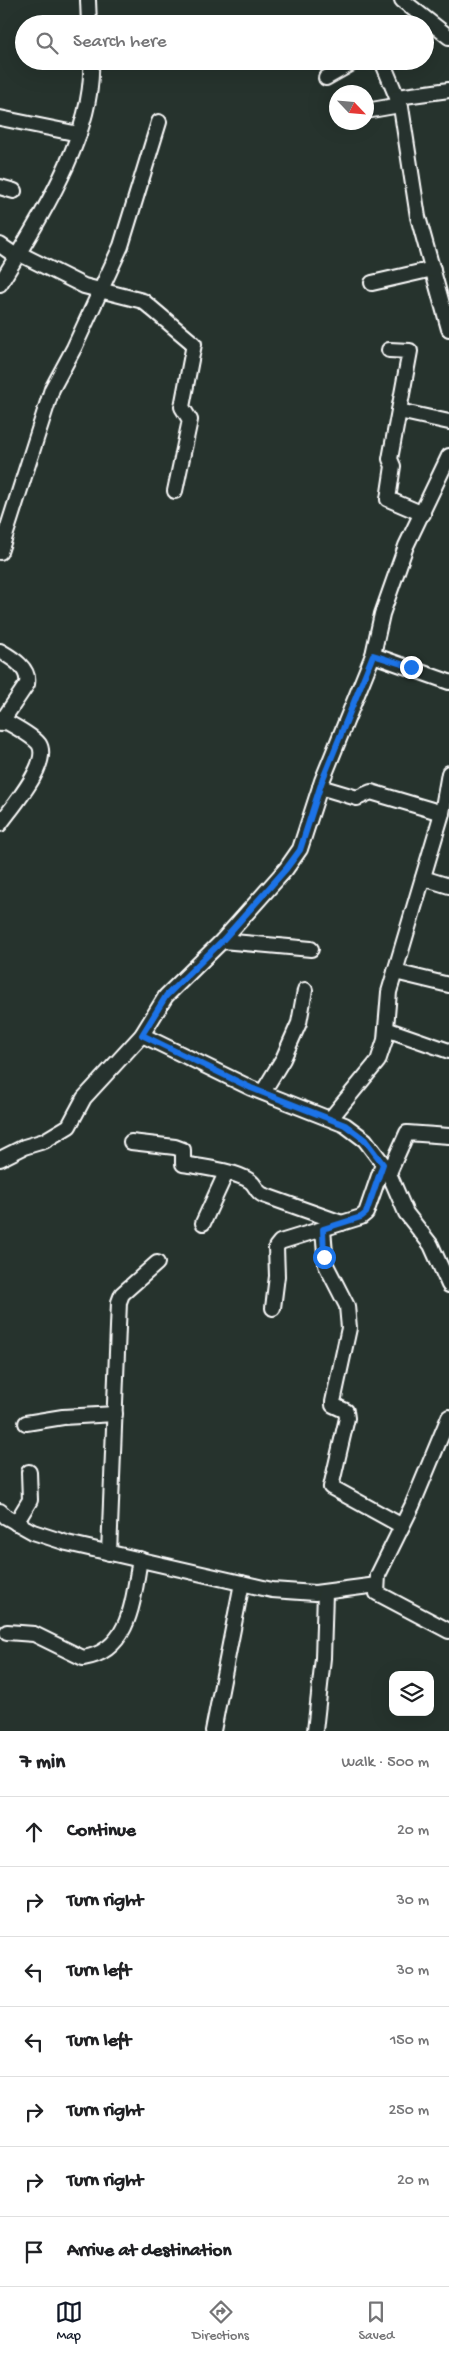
<!DOCTYPE html>
<html lang="en">
<head>
<meta charset="utf-8">
<style>
	body { margin:0; font-family:"Gochi Hand",sans-serif; background:#f2f2f2; color:#202124 }
	.controls { position:absolute; right:15px; bottom:15px; display:grid; overflow:hidden; border-radius:10px; box-shadow:0 5px 20px #0002 }
	.controls button { width:45px; height:45px; display:grid; place-items:center; padding:0; border:0; border-bottom:1px solid #e0e0e0; background:#fff; color:#202124; font:25px sans-serif }
	.compass { position:absolute; left:329px; top:85px; width:45px; height:45px; border-radius:50%; background:#fff; box-shadow:0 5px 20px #0002; rotate:116deg }
	.stop { position:absolute; width:15px; height:15px; margin:-11px; border:4px solid #1a73e8; border-radius:50%; background:#fff }
	.stop.end { background:#1a73e8; border-color:#fff; box-shadow:0 1px 5px #0008 }
	.list { margin:0; padding:0; list-style:none }
	h2 { display:flex; justify-content:space-between; align-items:center; height:65px; margin:0; padding:0 20px; font-size:21px }
	h2 small { font-size:16px; font-weight:400; color:#757577 }
	.list li { display:grid; grid-template-columns:32px 1fr auto; gap:15px; align-items:center; box-sizing:border-box; height:70px; padding:0 20px; border-top:1px solid #e0e0e0 }
	.list b { display:block; font-size:19px; white-space:nowrap }
	.list em { font-size:16px; font-style:normal; color:#757577 }
	.icon { flex:none; width:28px; height:28px; fill:none; stroke:currentColor; stroke-width:2; stroke-linecap:round; stroke-linejoin:round }
	.map { position:relative; flex:none; width:449px; height:1731px; overflow:hidden }
	.search { position:absolute; background:#fff; box-shadow:0 5px 20px #0002; left:15px; right:15px; top:15px; height:55px; display:flex; align-items:center; gap:12px; box-sizing:border-box; padding:0 18px; border-radius:28px; color:#757577; font-size:19px }
	.sheet { height:555px; background:#fff }
	nav { display:flex; justify-content:space-around; align-items:center; box-sizing:border-box; height:70px; border-top:1px solid #e0e0e0; background:#fff; font-size:14px; color:#757577 }
	nav a { display:grid; justify-items:center; gap:2px }
	nav .on { color:#111827 }
	.map>svg:first-child { display:block }
</style>
</head>
<body>
<div class="map">
<svg width="449" height="1731" viewBox="0 0 449 1731">
	<rect width="100%" height="100%" fill="#26332d"/>
	<filter id="ink" filterUnits="userSpaceOnUse"><feTurbulence type="fractalNoise" baseFrequency=".02" numOctaves="2"/><feDisplacementMap in="SourceGraphic" scale="10" xChannelSelector="R" yChannelSelector="G"/><feConvolveMatrix kernelMatrix="1 2 1 2 8 2 1 2 1" color-interpolation-filters="sRGB"/></filter>
	<g filter="url(#ink)">
		<g fill="none" stroke-linecap="round" stroke-linejoin="round">
			<defs>
				<g id="street">
					<polyline points="88,0 89,24"/>
					<polyline points="402,0 449,37"/>
					<polyline points="382,61 401,107 418,217 449,329"/>
					<polyline points="326,78 356,61"/>
					<polyline points="397,97 449,90"/>
					<polyline points="366,111 400,105"/>
					<polyline points="0,118 79,134"/>
					<polyline points="0,187 14,191"/>
					<polyline points="0,245 16,256"/>
					<polyline points="18,253 84,286 143,301 194,344 182,407 190,420 175,491"/>
					<polyline points="372,283 433,269"/>
					<path d="M 0,284 C 37,222 95,136 91,61"/>
					<polyline points="389,350 410,351 390,459 393,466 388,499 423,514"/>
					<polyline points="399,411 449,422"/>
					<polyline points="0,552 52,389 74,348 121,246 159,122"/>
					<path d="M 0,651 C 12,658 30,668 27,684 L 0,724"/>
					<polyline points="373,655 449,682"/>
					<path d="M 0,718 C 11,725 31,734 39,744 C 51,763 12,807 0,824"/>
					<polyline points="320,787 357,798 371,792 442,813"/>
					<polyline points="423,878 449,886"/>
					<polyline points="222,941 311,949"/>
					<polyline points="395,972 449,985"/>
					<polyline points="386,1029 449,1051"/>
					<polyline points="142,1035 251,1088 345,1125 365,1140 387,1169 406,1213 431,1245 449,1285"/>
					<polyline points="263,1092 283,1059 299,1023 305,990"/>
					<polyline points="331,1118 378,1061 385,1040 389,992 442,813 449,773"/>
					<path d="M 131,1142 L 175,1147 L 183,1150 L 183,1164 C 201,1167 236,1171 250,1181 C 256,1185 256,1192 263,1195 L 342,1223"/>
					<polyline points="0,1159 24,1147 44,1141 69,1126 84,1098 142,1035 166,996 222,941 286,869 300,849 322,781 373,655 382,614 406,546 449,456"/>
					<polyline points="389,1173 407,1133 449,1136"/>
					<polyline points="203,1223 226,1173"/>
					<polyline points="323,1229 326,1265 347,1306 349,1328 333,1402 333,1405 346,1411 347,1418 331,1487 402,1526"/>
					<polyline points="273,1308 277,1276 276,1247 280,1242 361,1217 366,1213 383,1164"/>
					<polyline points="449,1417 412,1506 378,1575 377,1593 449,1631"/>
					<polyline points="26,1423 63,1417 115,1414"/>
					<polyline points="0,1511 6,1517 33,1532 67,1543 272,1590 315,1593 377,1585"/>
					<polyline points="16,1523 30,1500 29,1472"/>
					<polyline points="109,1553 119,1302 122,1294 157,1263"/>
					<path d="M 7,1632 L 34,1634 L 83,1658 C 131,1651 133,1598 140,1559"/>
					<polyline points="213,1731 242,1583"/>
					<polyline points="315,1731 323,1658 325,1592"/>
				</g>
			</defs>
			<use href="#street" stroke="#fff" stroke-width="18"/>
			<use href="#street" stroke="#26332d" stroke-width="14"/>
		</g>
	</g>
	<g fill="none" stroke-linecap="round" stroke-linejoin="round" filter="url(#ink)">
		<polyline stroke="#1a73e8" stroke-width="6" points="324,1257 323,1229 361,1217 366,1213 383,1164 365,1140 345,1125 251,1088 142,1035 166,996 222,941 286,869 300,850 322,781 373,655 411,667"/>
	</g>
</svg>
<div class="controls">
<button><svg class="icon" aria-label="layers" viewBox="0 0 24 24"><path d="M12 4l9 5-9 5-9-5zM3 14l9 5 9-5"/></svg></button>
</div>
<svg class="compass" viewBox="-18 -18 36 36"><path d="M0-13l5 13h-10z" fill="#e53935"/><path d="M0 13l5-13h-10z" fill="#757577"/></svg>
<div class="stop" style="left:324px;top:1257px"></div>
<div class="stop end" style="left:411px;top:667px"></div>
<div class="search"><svg class="icon" aria-label="search" viewBox="0 0 24 24"><circle cx="10" cy="10" r="6"/><path d="M15 15l6 6"/></svg>Search here</div>
</div>
<section class="sheet">
<h2>7 min<small>Walk · 500 m</small></h2>
<ul class="list">
<li><svg class="icon" aria-label="ahead" viewBox="0 0 24 24"><path d="M12 20V5M6 11l6-6 6 6"/></svg><div><b>Continue</b></div><em>20 m</em></li>
<li><svg class="icon" aria-label="right" viewBox="0 0 24 24"><path d="M7 20v-9h11M14 6l5 5-5 5"/></svg><div><b>Turn right</b></div><em>30 m</em></li>
<li><svg class="icon" aria-label="left" viewBox="0 0 24 24"><path d="M17 20v-9H6M10 6l-5 5 5 5"/></svg><div><b>Turn left</b></div><em>30 m</em></li>
<li><svg class="icon" aria-label="left" viewBox="0 0 24 24"><path d="M17 20v-9H6M10 6l-5 5 5 5"/></svg><div><b>Turn left</b></div><em>150 m</em></li>
<li><svg class="icon" aria-label="right" viewBox="0 0 24 24"><path d="M7 20v-9h11M14 6l5 5-5 5"/></svg><div><b>Turn right</b></div><em>250 m</em></li>
<li><svg class="icon" aria-label="right" viewBox="0 0 24 24"><path d="M7 20v-9h11M14 6l5 5-5 5"/></svg><div><b>Turn right</b></div><em>20 m</em></li>
<li><svg class="icon" aria-label="arrive" viewBox="0 0 24 24"><path d="M6 21V4h12l-3 4 3 4H6"/></svg><div><b>Arrive at destination</b></div></li>
</ul>
</section>
<nav>
<a class="on"><svg class="icon" aria-label="map" viewBox="0 0 24 24"><path d="M3 6l6-2 6 2 6-2v14l-6 2-6-2-6 2zM9 4v14M15 6v14"/></svg>Map</a>
<a><svg class="icon" aria-label="directions" viewBox="0 0 24 24"><path d="M12 3l9 9-9 9-9-9zM9 14v-3h6M13 9l2 2-2 2"/></svg>Directions</a>
<a><svg class="icon" aria-label="saved" viewBox="0 0 24 24"><path d="M7 4h10v16l-5-4-5 4z"/></svg>Saved</a>
</nav>
</body>
</html>
